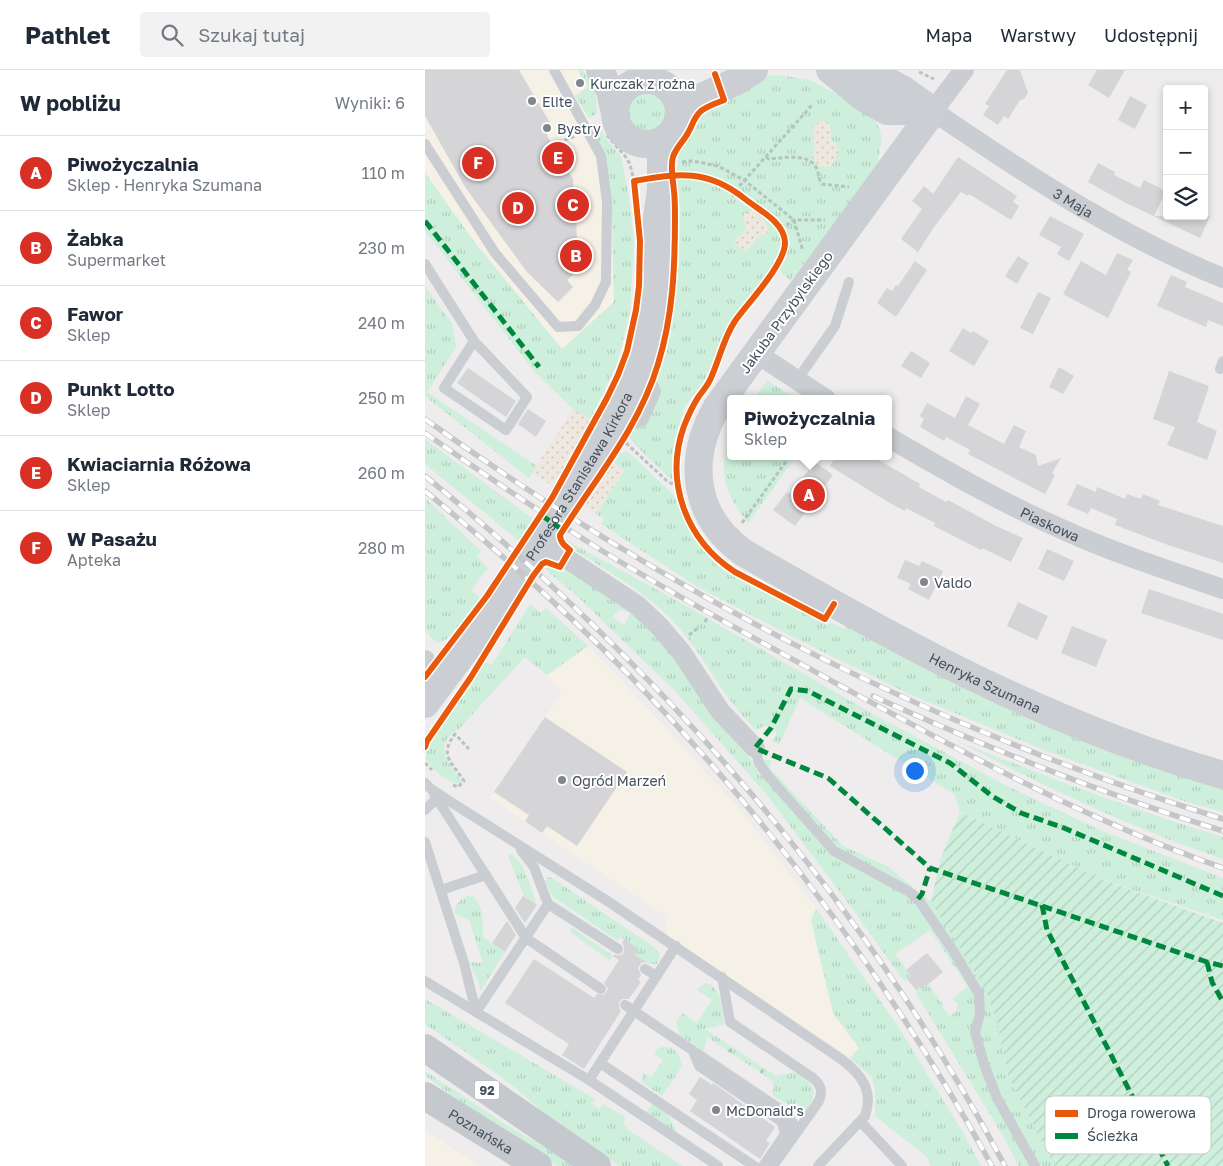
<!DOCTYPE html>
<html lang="pl">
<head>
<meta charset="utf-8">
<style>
	body { margin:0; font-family:"Golos Text",sans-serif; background:#f2f2f3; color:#1f2937 }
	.controls { position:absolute; right:15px; top:15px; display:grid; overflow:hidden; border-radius:5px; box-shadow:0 2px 8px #0003 }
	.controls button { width:45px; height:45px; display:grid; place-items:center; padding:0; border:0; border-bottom:1px solid #e0e1e3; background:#fff; color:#1f2937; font:25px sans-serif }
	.you { position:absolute; left:489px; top:700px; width:18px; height:18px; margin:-12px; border:4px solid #fff; border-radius:50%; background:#1a73e8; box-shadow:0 0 0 8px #1a73e833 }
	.badge { display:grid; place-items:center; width:32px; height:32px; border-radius:50%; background:#d93025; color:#fff; font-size:16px; font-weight:700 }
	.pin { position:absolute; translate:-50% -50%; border:2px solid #fff; box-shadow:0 1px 5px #0006 }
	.popup { position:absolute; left:302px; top:325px; width:165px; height:65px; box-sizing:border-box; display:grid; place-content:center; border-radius:5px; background:#fff; filter:drop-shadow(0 1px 4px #0005); font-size:16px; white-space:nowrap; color:#747a83 }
	.popup b { font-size:19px; color:#1f2937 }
	.popup::after { content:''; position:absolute; left:50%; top:100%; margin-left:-10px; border:10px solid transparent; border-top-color:#fff }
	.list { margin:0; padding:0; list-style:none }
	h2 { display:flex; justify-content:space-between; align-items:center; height:65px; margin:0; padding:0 20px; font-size:21px }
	h2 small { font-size:16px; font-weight:400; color:#747a83 }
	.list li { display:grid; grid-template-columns:32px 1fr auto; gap:15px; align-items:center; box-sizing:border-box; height:75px; padding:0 20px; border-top:1px solid #e0e1e3 }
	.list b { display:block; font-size:19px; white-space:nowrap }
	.list p { margin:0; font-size:16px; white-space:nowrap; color:#747a83 }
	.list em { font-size:16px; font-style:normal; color:#747a83 }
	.icon { flex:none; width:28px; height:28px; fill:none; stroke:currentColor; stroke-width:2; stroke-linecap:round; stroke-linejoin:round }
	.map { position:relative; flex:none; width:798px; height:1096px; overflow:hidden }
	header { display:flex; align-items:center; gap:30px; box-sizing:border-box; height:70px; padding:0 25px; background:#fff; border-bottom:1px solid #e0e1e3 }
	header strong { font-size:24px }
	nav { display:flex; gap:28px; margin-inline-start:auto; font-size:18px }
	.search { width:350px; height:45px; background:#f2f2f3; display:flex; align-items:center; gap:12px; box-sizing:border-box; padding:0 18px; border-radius:5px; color:#747a83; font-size:19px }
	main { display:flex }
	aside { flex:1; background:#fff }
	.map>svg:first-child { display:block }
</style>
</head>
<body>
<header>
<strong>Pathlet</strong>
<div class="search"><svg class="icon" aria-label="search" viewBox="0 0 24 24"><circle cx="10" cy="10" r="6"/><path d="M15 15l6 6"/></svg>Szukaj tutaj</div>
<nav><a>Mapa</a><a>Warstwy</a><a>Udostępnij</a></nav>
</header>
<main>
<aside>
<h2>W pobliżu<small>Wyniki: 6</small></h2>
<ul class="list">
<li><span class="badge">A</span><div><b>Piwożyczalnia</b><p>Sklep · Henryka Szumana</p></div><em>110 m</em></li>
<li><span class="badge">B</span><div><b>Żabka</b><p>Supermarket</p></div><em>230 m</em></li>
<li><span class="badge">C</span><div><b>Fawor</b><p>Sklep</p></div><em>240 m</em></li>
<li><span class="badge">D</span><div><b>Punkt Lotto</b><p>Sklep</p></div><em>250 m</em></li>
<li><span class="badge">E</span><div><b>Kwiaciarnia Różowa</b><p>Sklep</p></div><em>260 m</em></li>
<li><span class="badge">F</span><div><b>W Pasażu</b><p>Apteka</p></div><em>280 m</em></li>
</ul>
</aside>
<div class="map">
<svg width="798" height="1096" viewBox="0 0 798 1096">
	<defs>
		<pattern id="grass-tufts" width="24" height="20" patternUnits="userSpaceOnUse" patternTransform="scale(1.25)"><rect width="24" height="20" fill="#ceefdb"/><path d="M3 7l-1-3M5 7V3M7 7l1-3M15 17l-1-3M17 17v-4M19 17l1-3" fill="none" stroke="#b2cfbe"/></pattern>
		<pattern id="sand-dots" width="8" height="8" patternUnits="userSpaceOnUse" patternTransform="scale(1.25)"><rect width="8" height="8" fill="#eee8df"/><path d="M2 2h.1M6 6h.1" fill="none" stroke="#cdc9c2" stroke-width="1.8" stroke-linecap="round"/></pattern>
		<pattern id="garden-furrows" width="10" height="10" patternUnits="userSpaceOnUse" patternTransform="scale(1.25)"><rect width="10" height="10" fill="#ceefdb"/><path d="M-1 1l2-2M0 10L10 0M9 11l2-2" fill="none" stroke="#b2cfbe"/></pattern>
	</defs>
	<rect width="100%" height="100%" fill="#eeecec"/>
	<g fill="#f6f1e6">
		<polygon points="0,0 153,0 163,17 150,26 164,48 180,87 187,147 189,232 137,279 51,174 0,103"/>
		<polygon points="163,576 230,646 315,740 391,838 386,850 408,943 434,978 425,988 242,865 240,845 65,728 137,622 122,605"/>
		<polygon points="0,1060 55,1096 0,1096"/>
	</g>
	<g fill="url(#grass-tufts)" fill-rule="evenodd">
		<path d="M 153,0 L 158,0 C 169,16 173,25 171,44 L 164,48 L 150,26 L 163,17 Z"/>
		<polygon points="352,5 385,10 432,35 452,53 457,68 452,96 420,142 365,211 350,195 306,251 280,310 259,338 248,376 248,411 210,375 205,367 210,359 222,355 234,321 231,309 248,246 253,202 253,84 282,35 330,7"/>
		<circle cx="222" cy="42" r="21"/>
		<polygon points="177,60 184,72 196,86 204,127 209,172 205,241 193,291 166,349 148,339 109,301 0,161 0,103 51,174 137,279 189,232 187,147 180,87 169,64"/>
		<polygon points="0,216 27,254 31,277 2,322 112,396 104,408 0,326"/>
		<polygon points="342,310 371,329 329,329"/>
		<polygon points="0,369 108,449 94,471 0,394"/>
		<path d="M 305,369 L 305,386 L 371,386 L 323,453 C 302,427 291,402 305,369 Z"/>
		<polygon points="203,382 250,426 261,454 269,469 289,493 302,503 403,555 405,552 419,559 423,551 798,713 798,742 762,732 619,680 482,623 372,569 271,516 176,454 179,449 171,444 199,401 189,393 195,383"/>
		<polygon points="0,428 56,481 52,487 63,498 46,520 56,529 22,569 13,573 5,567 0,559"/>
		<path d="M 137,468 L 256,533 L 450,645 L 586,718 L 675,760 L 798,808 L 798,850 L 681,811 L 535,742 L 530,725 L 375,628 L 354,675 L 348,671 L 352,663 L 341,655 L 331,660 C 298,629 281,587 250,553 C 221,522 180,500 144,476 Z"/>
		<path d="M 125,495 L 139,503 L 142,498 L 222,552 L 317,676 L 336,706 L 343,700 L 338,689 L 347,691 L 344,697 L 418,776 L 462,796 L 506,832 L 561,921 L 572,952 L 583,1005 L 629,1096 L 594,1096 L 574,1059 L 492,925 L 491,920 L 494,917 L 497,919 L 503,914 L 519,936 L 517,937 L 525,946 L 533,940 L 531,937 L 533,935 L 528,928 L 543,917 L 505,860 L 470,884 L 486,906 L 479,911 L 421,830 L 341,724 L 252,623 L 153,527 L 120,499 ZM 195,539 L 206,543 L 199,555 L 187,547 Z"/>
		<path d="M 105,534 L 116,543 L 121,538 L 163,576 L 122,605 L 100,587 L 34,659 C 6,675 24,693 36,711 L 36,713 C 21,714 9,700 1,690 L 1,681 L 5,673 L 60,592 L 67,595 Z"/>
		<path d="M 532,671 C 620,706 708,740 798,767 L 798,789 C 706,758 619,716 532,671 Z"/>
		<path d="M 86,784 C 99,790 107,822 112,835 L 99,826 L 83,786 Z"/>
		<polygon points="123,807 127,808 233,880 235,885 232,894 223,894 210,885 213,879 196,867 193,871 127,826 120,811"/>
		<path d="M 43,826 L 48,826 C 59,837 58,853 58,867 L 80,882 L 56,920 L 45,892 L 58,893 L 44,850 L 30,844 C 29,834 35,830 43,826 Z"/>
		<polygon points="391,838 474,958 540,1066 556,1096 506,1096 501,1086 450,1046 450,1019 447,1007 425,988 434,978 408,943 386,850"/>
		<polygon points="148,858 188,886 185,891 148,864 145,861 145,859"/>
		<path d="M 281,913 C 297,917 297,941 299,954 L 280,959 L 351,1006 L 370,1002 C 393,1018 394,1022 378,1045 L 348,1025 L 348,1011 L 282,967 L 279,981 L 254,965 L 251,952 L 257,943 L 272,953 L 287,930 L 272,920 L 276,916 Z"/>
		<polygon points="0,929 170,1029 167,1034 175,1039 178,1034 200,1047 199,1055 205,1061 257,1096 194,1096 118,1043 99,1025 75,1006 0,954"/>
		<path d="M 237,977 C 251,976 254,984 257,996 L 237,1026 L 216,1012 L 218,1002 L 226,1007 L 238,990 L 229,984 L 232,979 Z"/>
		<polygon points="0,1001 80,1054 151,1096 133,1096 112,1084 52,1046 0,1005"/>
		<polygon points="228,1033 242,1043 252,1063 221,1042"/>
	</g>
	<g fill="url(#sand-dots)">
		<path d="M 395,51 L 402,52 L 405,55 L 406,69 L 414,78 C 413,85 409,96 401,98 L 394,96 L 387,88 L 390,78 L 389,73 L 386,71 L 390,64 L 388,57 Z"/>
		<path d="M 328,140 C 332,143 346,156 343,162 C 341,165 336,165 333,167 C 328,172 325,178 319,182 L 309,172 L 312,168 L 321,160 L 318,148 L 319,144 L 323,141 Z"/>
		<polygon points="148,339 166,349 128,416 107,403"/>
		<polygon points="189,393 199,401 171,444 158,436"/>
	</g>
	<polygon fill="url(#garden-furrows)" points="535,742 681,811 798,853 798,1096 629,1096 583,1005 572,952 561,921 506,832 515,790"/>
	<g fill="#d5d4d7">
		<polygon points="0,0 94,0 125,53 122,66 148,109 149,127 151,128 152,183 154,186 152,189 152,201 142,210 148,217 133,232 102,202 40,117 0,46"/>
		<polygon points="582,0 595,0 603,23 599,29 595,30 583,49 579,46 573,55 558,45 564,36 560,34"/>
		<polygon points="672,0 700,0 684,28 663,15"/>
		<polygon points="705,26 722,35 710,59 693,50"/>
		<polygon points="533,87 592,126 588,132 594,136 586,150 544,124 543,126 536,122 509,157 493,182 476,169 497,139 487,131 499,116 508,124"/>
		<polygon points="673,93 690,102 689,105 715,118 719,110 741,121 729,146 785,146 775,168 699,132 663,112"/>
		<polygon points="625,146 659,164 644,191 632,184 636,177 614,165"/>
		<polygon points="692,183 708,190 702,200 706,202 683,248 638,224 656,191 681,205"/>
		<polygon points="593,186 604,193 592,214 580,206"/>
		<polygon points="490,191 502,200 471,247 452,233 462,218 467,221 471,215 473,216"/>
		<polygon points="746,205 762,212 760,217 798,233 798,256 783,250 781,257 732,236"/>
		<polygon points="613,222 626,228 608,264 595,258"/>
		<polygon points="538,258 546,263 548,261 564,271 549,296 524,281"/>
		<polygon points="486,281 505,293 496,308 476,296"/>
		<polygon points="634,297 649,306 638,324 624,317"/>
		<polygon points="43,298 91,331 81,347 32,313"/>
		<polygon points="744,301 784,316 772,352 792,361 782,390 742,375 750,357 728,349"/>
		<polygon points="541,326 555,334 543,355 579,374 589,355 601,361 594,377 611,385 613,396 636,388 627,403 630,405 620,424 543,384 545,380 521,367 519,371 495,357 499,349 495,346 502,333 530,348"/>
		<polygon points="103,339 121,351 111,367 93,354"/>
		<polygon points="411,386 447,386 495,414 494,417 521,432 523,430 571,456 598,468 586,492 557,478 556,480 509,456 510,453 481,438 480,441 463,432 405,396"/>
		<polygon points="390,392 408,405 370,456 348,440 362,422 365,424"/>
		<polygon points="652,414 671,422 672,417 700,429 702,424 716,429 718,424 735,431 733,435 798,456 798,493 743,475 690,455 692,449 666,438 663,444 642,435"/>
		<polygon points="622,479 649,491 639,511 613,499"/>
		<polygon points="480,490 494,496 497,491 518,501 504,530 483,519 486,514 472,508"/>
		<polygon points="724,519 798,544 798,570 716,543"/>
		<polygon points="593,532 623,546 612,570 582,556"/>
		<polygon points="647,556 682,570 671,597 636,583"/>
		<polygon points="120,647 202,702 152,776 122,756 117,763 100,751 104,745 69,722"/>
		<polygon points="98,826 112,835 100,853 90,838"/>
		<polygon points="82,851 91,865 80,882 67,873"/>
		<polygon points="199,869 214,879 210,885 221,892 216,893 213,898 216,905 213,910 216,912 204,929 197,929 194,932 194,938 196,941 159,999 137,985 144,974 80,933 109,889 169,928 172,924 179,925 183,919 179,913 194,890 188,886 189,885 196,885 199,882 199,876 197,873"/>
		<polygon points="502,883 518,902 497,919 494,917 491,920 482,909 486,906 481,900"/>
		<polygon points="275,1007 287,1015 288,1013 350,1057 341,1071 345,1073 335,1089 265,1041 272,1030 264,1024"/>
		<polygon points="665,1024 675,1041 662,1048 652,1031"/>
	</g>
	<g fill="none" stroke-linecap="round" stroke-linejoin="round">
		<g stroke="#b6c3c0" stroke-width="3" stroke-dasharray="4 2.5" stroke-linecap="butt">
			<polyline points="494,2 509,9"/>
			<polyline points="182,65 200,86 205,94 209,111"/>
			<polyline points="127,74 151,66"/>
			<path d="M 341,87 L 344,89 C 358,88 384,82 392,99 C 394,104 393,109 397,114 L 424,117"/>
			<polyline points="257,92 267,91 293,96 319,110 369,150 378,181"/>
			<polyline points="308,127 310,121 388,34"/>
			<polyline points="356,159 369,150 400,150"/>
			<polyline points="201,373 242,411 253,417"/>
			<polyline points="317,453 365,386"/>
			<polyline points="280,552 282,548"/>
			<polyline points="264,565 273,558"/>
			<polyline points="0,693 7,700"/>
			<path d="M 28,715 L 33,717 L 39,711 C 28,693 13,686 30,664 L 44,679"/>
			<polyline points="304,982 308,977"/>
			<polyline points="336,1003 339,998"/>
		</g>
		<g stroke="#cacdd1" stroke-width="10">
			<polyline points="0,74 70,183 133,257 153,256 170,235 181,212 182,132 176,86 129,0"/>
			<polyline points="0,194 49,271 102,327 81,360 19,318 49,271"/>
			<polyline points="795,299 798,291"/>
			<polyline points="372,310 410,256 424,212"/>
			<polyline points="188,361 218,351 231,322 220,295"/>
			<polyline points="330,678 334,693 342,705 409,781 483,821 493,829 529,882 554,924 555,944 550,962 559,994 572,1028 610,1096"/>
			<path d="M 0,713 L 6,719 L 29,734 L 184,832 L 416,989 C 436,1004 449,1020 440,1046 L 393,1096"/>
			<polyline points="9,724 101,868 176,919"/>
			<polyline points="0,740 15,725"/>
			<polyline points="0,772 39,893 51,942 164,1010 293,1096"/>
			<polyline points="16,820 61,805"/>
			<polyline points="123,834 193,879"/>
			<polyline points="220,899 232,906"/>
			<path d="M 297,907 L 305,952 L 388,1008 C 396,1015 398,1021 394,1031 L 348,1096"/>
			<polyline points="0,911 51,942 123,834 109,797 96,780"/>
			<polyline points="200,935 361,1043 368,1053 364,1071"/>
			<polyline points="268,981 274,996 357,1052 360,1064 338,1096"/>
			<polyline points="175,993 329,1096"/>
			<polyline points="164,1010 251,876"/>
			<polyline points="436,1052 477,1096"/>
		</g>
		<g stroke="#cacdd1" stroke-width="20">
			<path id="s1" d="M 539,0 L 508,41 C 600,104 694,166 798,208"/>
			<polyline points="331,283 401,329"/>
			<path id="s2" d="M 463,367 C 521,401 579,434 641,461 C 692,484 745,501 798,519"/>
			<polyline points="115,471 212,535 235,557 257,583 295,641 330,678"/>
			<polyline points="0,590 16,614"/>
		</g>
		<g stroke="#cbced2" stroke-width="28">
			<polyline points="175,0 185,21 189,39"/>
			<polyline points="405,0 439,28 462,41 508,41"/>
			<polyline points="424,0 453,6 477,19 508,41"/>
			<circle cx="222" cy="42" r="32"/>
			<path id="s3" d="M 508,41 L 292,337 C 262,389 267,446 319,483 C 474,572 625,656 798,705"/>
			<polyline points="253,48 264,35 270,30 310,12 329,0"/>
			<path id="s4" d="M 0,634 L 68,543 L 115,471 L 182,363 L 206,316 L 217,288 L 228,237 L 233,191 L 232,148 L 236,119 L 236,82 L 242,67"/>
		</g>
		<g stroke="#c5c9cd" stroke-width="28">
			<polyline points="0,978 172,1096"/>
			<path id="s5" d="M 0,1026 L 113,1096"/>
		</g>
		<defs>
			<g id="rail">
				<path d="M 0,349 C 244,524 511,660 798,749"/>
				<path d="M 0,363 C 58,404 118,444 179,482 C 256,529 335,571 414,615 C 541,684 661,750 798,798"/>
				<path d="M 0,406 C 235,597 438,828 580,1096"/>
				<path d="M 0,421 C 71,479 140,540 205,606 C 347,752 469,918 567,1096"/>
				<path d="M 448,626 C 562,678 678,724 798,761"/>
			</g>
		</defs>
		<use href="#rail" stroke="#c4c6c8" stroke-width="5.5"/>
		<use href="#rail" stroke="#fff" stroke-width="4" stroke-dasharray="11" stroke-linecap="butt"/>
		<g stroke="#00873e" stroke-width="5" stroke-dasharray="10 5" stroke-linecap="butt">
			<polyline points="0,151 114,297"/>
			<polyline points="116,445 138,460"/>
			<polyline points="798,826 639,758 596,743 567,726 525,693 383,621 366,619 346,658 330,678 403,708 505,798 782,892 798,896"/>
			<polyline points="493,829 497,824 505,798"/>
			<polyline points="617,835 622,860 743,1096"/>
			<polyline points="782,892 787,912 798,932"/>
		</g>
		<defs>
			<g id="cycleway">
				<path d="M 0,607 L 62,526 L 127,428 L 182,328 L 193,305 L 202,281 L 211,240 L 214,216 L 215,171 L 209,111 C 254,103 283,99 320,129 C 334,140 359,152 360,172 C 361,193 323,233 310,251 C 298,269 294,291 285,310 C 282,316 278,321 274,326 C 268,335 263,346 259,356 C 239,412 261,470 310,502 L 400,549 L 409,534"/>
				<path d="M 0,677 L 2,671 L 46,607 L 108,506 L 117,494 L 121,492 L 135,497 L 145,480 C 140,476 135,472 135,465 C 170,409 214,358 233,294 C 248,246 250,197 250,147 C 250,138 250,129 249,121 C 248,110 245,97 248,87 C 251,77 260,70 264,61 C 268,54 269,47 276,41 C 282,36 292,33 299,30 L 290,4"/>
			</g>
		</defs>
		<use href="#cycleway" stroke="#fff" stroke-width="9"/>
		<use href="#cycleway" stroke="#e8590c" stroke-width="6"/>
	</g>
	<g fill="#7f868e" stroke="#fff" stroke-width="2">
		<circle cx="155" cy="13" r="5"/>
		<circle cx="107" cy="31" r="5"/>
		<circle cx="122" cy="58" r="5"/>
		<circle cx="499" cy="512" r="5"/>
		<circle cx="137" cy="710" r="5"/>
		<circle cx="291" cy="1040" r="5"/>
	</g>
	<g text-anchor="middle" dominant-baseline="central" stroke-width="4" stroke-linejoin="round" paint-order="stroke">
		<rect fill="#fff" stroke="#7b848c" stroke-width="1" x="49.5" y="1010.5" width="25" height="19" rx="4"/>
		<g font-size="12" font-weight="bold" fill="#434f5b">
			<text x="62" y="1020">92</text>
		</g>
		<g font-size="14" fill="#434f5b" stroke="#fff" text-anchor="start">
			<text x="165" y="13">Kurczak z rożna</text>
			<text x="117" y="31">Elite</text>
			<text x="132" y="58">Bystry</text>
			<text x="509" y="512">Valdo</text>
			<text x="147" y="710">Ogród Marzeń</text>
			<text x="301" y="1040">McDonald's</text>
		</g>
		<g font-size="14" fill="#434f5b" stroke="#fff">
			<text stroke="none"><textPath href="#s1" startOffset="219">3 Maja</textPath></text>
			<text transform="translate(361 242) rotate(-54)">Jakuba Przybylskiego</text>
			<text stroke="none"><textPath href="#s4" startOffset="275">Profesora Stanisława Kirkora</textPath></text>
			<text stroke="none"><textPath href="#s2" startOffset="184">Piaskowa</textPath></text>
			<text stroke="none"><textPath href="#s3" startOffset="805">Henryka Szumana</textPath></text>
			<text stroke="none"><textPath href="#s5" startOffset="66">Poznańska</textPath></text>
		</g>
	</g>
	<rect x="620" y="1026" width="166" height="58" rx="8" fill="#fff" stroke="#c7cace" stroke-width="1"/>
	<rect x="630" y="1040" width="23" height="7" fill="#e8590c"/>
	<rect x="630" y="1063" width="23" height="6" fill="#00873e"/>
	<g font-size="14" fill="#434f5b">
		<text x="662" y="1048">Droga rowerowa</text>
		<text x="662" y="1071">Ścieżka</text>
	</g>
</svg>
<div class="controls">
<button>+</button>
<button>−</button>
<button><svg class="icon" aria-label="layers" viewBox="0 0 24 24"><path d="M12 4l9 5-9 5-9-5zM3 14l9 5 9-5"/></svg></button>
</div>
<div class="you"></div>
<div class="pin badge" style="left:384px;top:425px">A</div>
<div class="popup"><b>Piwożyczalnia</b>Sklep</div>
<div class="pin badge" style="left:151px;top:186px">B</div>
<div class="pin badge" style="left:148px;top:135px">C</div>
<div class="pin badge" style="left:93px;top:138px">D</div>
<div class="pin badge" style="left:133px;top:88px">E</div>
<div class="pin badge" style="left:53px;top:93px">F</div>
</div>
</main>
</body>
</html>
